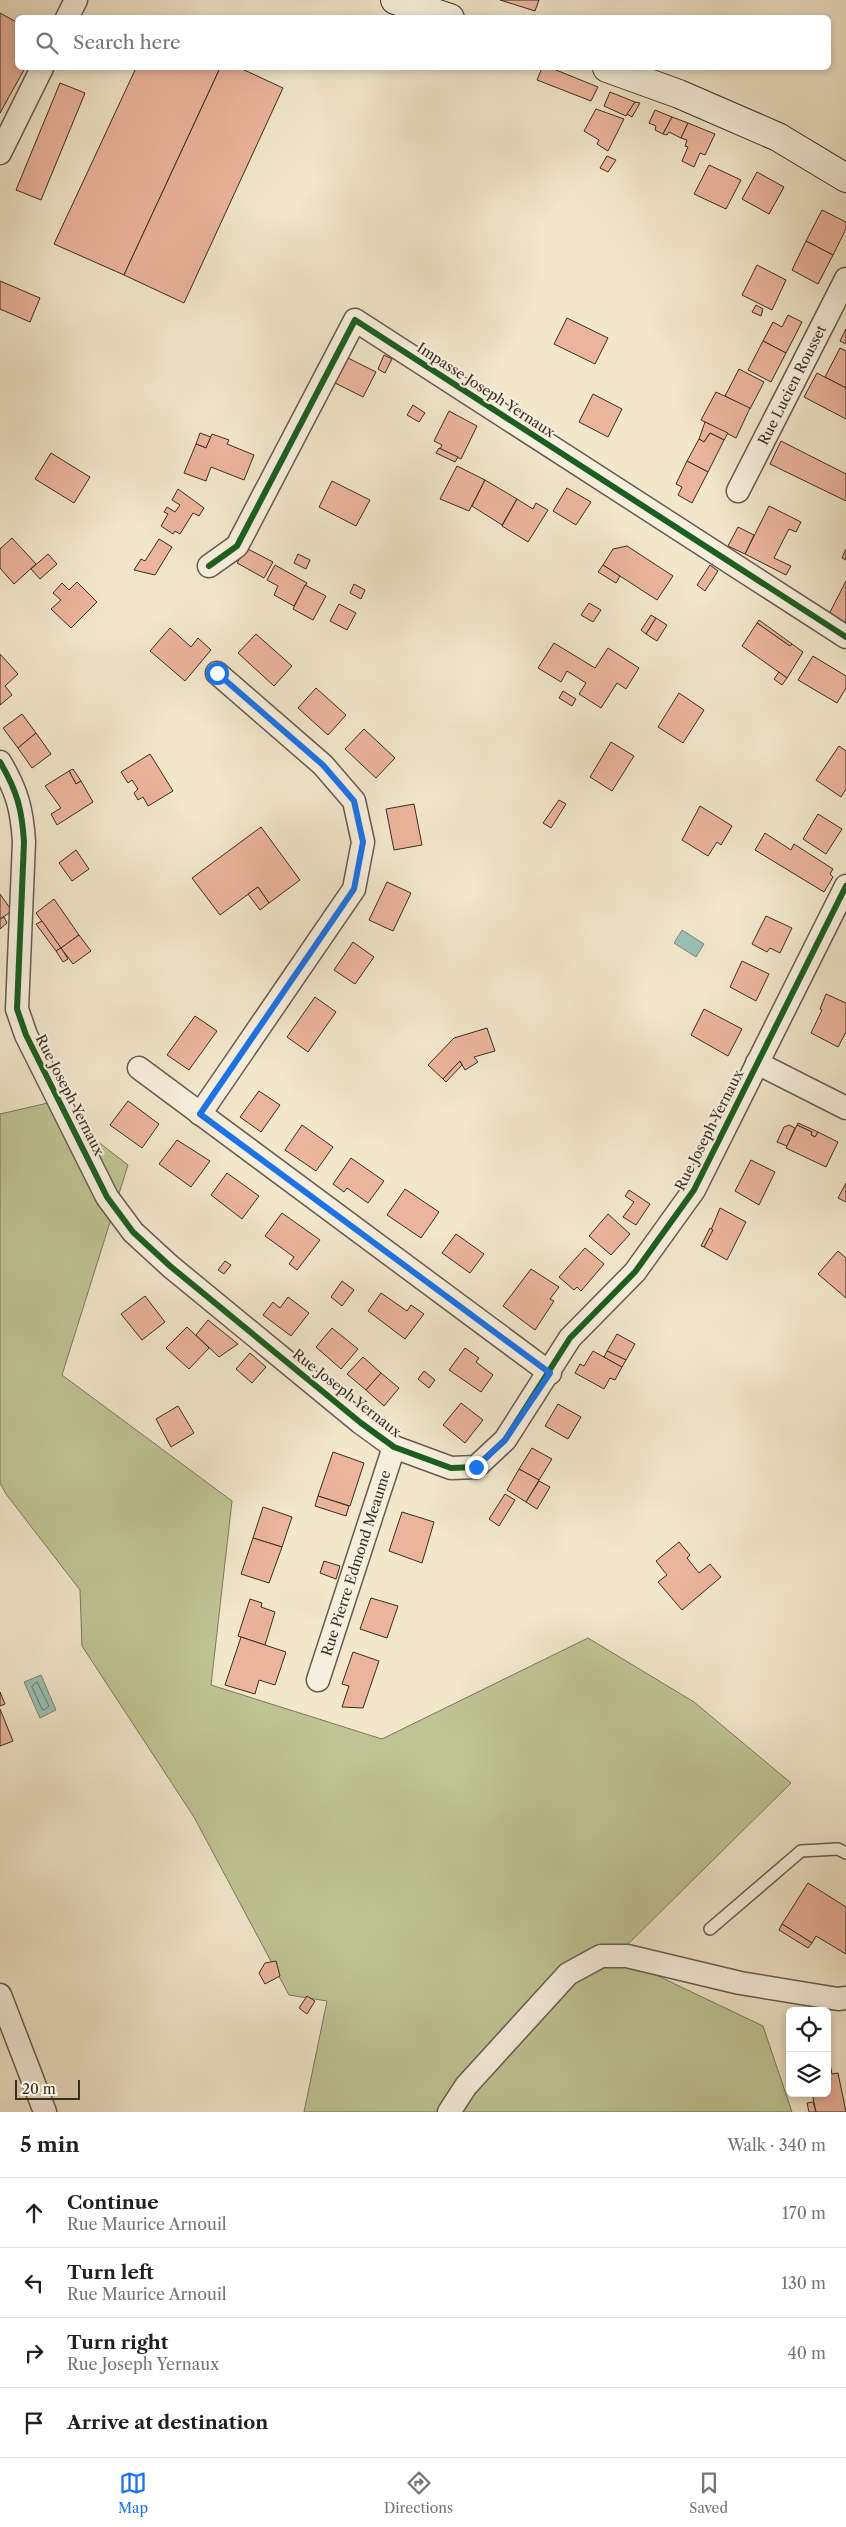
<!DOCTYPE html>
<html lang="en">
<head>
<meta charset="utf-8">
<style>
	body { margin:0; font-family:"Libre Caslon Text",serif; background:#f6f6f6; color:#202124 }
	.controls { position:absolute; right:15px; bottom:15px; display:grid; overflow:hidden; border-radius:8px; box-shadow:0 2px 8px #0003 }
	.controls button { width:45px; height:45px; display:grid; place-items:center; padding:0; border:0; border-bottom:1px solid #e0e0e0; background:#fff; color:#202124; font:25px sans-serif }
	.scale { position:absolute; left:15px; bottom:12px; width:65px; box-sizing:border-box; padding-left:5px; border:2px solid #392d24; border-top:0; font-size:14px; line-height:18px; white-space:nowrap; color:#392d24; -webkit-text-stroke:4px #f7efdd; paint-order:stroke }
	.stop { position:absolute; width:15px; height:15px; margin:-11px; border:4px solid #1a73e8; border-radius:50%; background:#fff }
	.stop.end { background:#1a73e8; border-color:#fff; box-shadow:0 1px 5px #0008 }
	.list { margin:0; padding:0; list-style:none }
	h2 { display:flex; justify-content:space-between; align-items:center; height:65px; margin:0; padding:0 20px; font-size:21px }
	h2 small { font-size:16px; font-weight:400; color:#757577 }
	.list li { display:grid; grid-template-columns:32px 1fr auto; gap:15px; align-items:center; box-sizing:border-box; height:70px; padding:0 20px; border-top:1px solid #e0e0e0 }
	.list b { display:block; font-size:19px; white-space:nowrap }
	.list p { margin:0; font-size:16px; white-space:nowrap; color:#757577 }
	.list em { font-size:16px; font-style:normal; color:#757577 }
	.icon { flex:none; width:28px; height:28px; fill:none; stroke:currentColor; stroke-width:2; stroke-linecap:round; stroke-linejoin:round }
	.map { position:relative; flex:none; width:846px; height:2112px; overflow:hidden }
	.search { position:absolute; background:#fff; box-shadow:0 2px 8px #0003; left:15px; right:15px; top:15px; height:55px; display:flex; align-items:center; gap:12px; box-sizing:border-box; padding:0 18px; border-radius:8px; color:#757577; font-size:19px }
	.sheet { height:345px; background:#fff }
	nav { display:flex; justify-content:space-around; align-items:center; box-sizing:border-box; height:70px; border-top:1px solid #e0e0e0; background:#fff; font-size:14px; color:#757577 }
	nav a { display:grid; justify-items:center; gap:2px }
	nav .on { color:#1a73e8 }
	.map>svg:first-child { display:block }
</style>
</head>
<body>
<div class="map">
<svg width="846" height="2112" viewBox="0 0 846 2112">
	<rect width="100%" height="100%" fill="#f2e6cb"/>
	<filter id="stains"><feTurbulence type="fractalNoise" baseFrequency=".004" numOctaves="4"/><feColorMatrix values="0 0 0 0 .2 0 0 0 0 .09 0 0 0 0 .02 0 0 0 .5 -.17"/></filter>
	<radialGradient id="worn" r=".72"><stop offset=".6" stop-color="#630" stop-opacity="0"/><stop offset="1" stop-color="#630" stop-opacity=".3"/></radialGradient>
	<polygon fill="#bfc494" stroke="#7c785c" points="48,1103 128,1165 62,1375 232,1501 211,1685 382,1739 588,1638 694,1702 791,1783 616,1956 763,2026 792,2112 304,2112 327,2001 289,1995 194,1817 82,1646 80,1590 6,1494 0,1483 0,1114"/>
	<g fill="#9bc0b5" stroke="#74857b">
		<polygon points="682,930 704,944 696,957 674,943"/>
		<polygon points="41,1675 56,1710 40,1718 24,1682"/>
	</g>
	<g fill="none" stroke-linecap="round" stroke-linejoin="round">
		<polygon stroke="#6a766c" stroke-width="1" points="37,1682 49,1706 44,1710 42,1709 32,1687"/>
	</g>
	<g fill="#ebb49c" stroke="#392d24">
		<polygon points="500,0 539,0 535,11"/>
		<polygon points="0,13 18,23 18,68 25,68 0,113"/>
		<polygon points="136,68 220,68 124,275 54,244"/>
		<polygon points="220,68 240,68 283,88 184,303 124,275"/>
		<polygon points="542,68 551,68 598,87 591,101 537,80"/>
		<polygon points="60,83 85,93 41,200 16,190"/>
		<polygon points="610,92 635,102 626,116 604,106"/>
		<polygon points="635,102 640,103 632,117 627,114"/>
		<polygon points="596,109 624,119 608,151 597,144 599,140 584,131"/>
		<polygon points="655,110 672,117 663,134 655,130 656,126 649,123"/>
		<polygon points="672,117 688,123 681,138 669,132 667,135 663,134"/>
		<polygon points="688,123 715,134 705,155 700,153 694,167 682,161 688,147 685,146 687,140 681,138"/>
		<polygon points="607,156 616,160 608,172 600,168"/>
		<polygon points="709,165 741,180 726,209 694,194"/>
		<polygon points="757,172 784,187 769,214 742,199"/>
		<polygon points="822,210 846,222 846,229 833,255 806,241"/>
		<polygon points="806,241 833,255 818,284 792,270"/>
		<polygon points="757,265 786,280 772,310 742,295"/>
		<polygon points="0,281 40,298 30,322 0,309"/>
		<polygon points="756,305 763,309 761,316 752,312"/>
		<polygon points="788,315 802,322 786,353 763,341 773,322 782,327"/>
		<polygon points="567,318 608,338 595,364 554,344"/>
		<polygon points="846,329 846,344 840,341"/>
		<polygon points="763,341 786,353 771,382 748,370"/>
		<polygon points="840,348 846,351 846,388 825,377"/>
		<polygon points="384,355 392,359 385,373 378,369"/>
		<polygon points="346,357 376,372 363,397 333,382"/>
		<polygon points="739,369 764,382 750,409 725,396"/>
		<polygon points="817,373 846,388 846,419 804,397"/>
		<polygon points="716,392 750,408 736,438 701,420"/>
		<polygon points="593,394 622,409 608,437 579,422"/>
		<polygon points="413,405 425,413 419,422 407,415"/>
		<polygon points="449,411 477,426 461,459 440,449 442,445 434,441"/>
		<polygon points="705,422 728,433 724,440 710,433 704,442 699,439"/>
		<polygon points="200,433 211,437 206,448 196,444"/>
		<polygon points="710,433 724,440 708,472 687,461 699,439 704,442"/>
		<polygon points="212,434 229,440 227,444 254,455 244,480 211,467 206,481 184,473 196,444 206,448"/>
		<polygon points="781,441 846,474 846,501 770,464"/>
		<polygon points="439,448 458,457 455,462 436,453"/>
		<polygon points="51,453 90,477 74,503 35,479"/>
		<polygon points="687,461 708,472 692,503 678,495 682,487 676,484"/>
		<polygon points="457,466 485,480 469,511 440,499"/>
		<polygon points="485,480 517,499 502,525 472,506"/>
		<polygon points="332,481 370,500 356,526 319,507"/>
		<polygon points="567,488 591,502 576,525 553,511"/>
		<polygon points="178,489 204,508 199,516 193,513 180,534 175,531 173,534 161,526 168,514 164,512 167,507 175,512 180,505 172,500"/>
		<polygon points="517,499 533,509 536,503 548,510 528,542 502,526"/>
		<polygon points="769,506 801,522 796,532 789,529 774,558 791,566 786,575 745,554"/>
		<polygon points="738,527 754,535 745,554 728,546"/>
		<polygon points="12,538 36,564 14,584 0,568 0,549"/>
		<polygon points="159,539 172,547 155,575 134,570 141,559 145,561"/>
		<polygon points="627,546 673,576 657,600 603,565 613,549"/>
		<polygon points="246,548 273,562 264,578 237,563"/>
		<polygon points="846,549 846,560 842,558"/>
		<polygon points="48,554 57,564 40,579 31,569"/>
		<polygon points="298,554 310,560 306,569 294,563"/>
		<polygon points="275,565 307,583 294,606 274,595 278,586 267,580"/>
		<polygon points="603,565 620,576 616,583 598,572"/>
		<polygon points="710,565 718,571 705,591 697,585"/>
		<polygon points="846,581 846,634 826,620"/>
		<polygon points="77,582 97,602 71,628 51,609 61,600 53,593 62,583 69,590"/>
		<polygon points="354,584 365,590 361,599 350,593"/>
		<polygon points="305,585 326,596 313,620 293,609"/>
		<polygon points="589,603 601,610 593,622 581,615"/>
		<polygon points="339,604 356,613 347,630 330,621"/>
		<polygon points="651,615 656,618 646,634 641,630"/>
		<polygon points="656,618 667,625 657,641 646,634"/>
		<polygon points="759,620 792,644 790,646 757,623"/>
		<polygon points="757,623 790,646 792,644 803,652 787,678 742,646"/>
		<polygon points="170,628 191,647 198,638 211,650 185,681 150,651"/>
		<polygon points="256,634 292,666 274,686 238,653"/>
		<polygon points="554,643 595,668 608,648 639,668 626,689 617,683 601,708 579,694 586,683 567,671 561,682 538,668"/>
		<polygon points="0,654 18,674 5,686 12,695 0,705"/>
		<polygon points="813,656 846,676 846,688 837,703 798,680"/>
		<polygon points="779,672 787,678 782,685 774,679"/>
		<polygon points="316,688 346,715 328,735 298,708"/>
		<polygon points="563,691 576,699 572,706 559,698"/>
		<polygon points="679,693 704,710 683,743 658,727"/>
		<polygon points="22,714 36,733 18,748 3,728"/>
		<polygon points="364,729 395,758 376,778 345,749"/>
		<polygon points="36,733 51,754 32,768 18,748"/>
		<polygon points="611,742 634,756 612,791 590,777"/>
		<polygon points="839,746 846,751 846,789 841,797 816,780"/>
		<polygon points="150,754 173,791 148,806 143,797 138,800 134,793 138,789 132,780 128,783 121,772"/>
		<polygon points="73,769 81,781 76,784 69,771"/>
		<polygon points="69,771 76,784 81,781 93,802 57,825 51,814 61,808 45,786"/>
		<polygon points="559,800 566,804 551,828 543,823"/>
		<polygon points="414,804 422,845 394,850 386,809"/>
		<polygon points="700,806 732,826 721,845 717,842 708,856 682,840"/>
		<polygon points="818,814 842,829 826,854 803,839"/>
		<polygon points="261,827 300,880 269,903 258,887 220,915 192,878"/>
		<polygon points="765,833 791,850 794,844 833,869 830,874 833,877 824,892 755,850"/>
		<polygon points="76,850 89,869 72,881 59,863"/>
		<polygon points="387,882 411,893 393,931 369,920"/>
		<polygon points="258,887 269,903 260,910 248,894"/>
		<polygon points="0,894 12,911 0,919"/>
		<polygon points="54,899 79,935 61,948 36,913"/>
		<polygon points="766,916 792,928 780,953 770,948 767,952 752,944"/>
		<polygon points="4,917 7,923 0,929 0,919"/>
		<polygon points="42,921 61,948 56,951 36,924"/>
		<polygon points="79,935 91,951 73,964 61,948"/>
		<polygon points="353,942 374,957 355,984 334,970"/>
		<polygon points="61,948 68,959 63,962 56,951"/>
		<polygon points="742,961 769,974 756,1001 730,987"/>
		<polygon points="826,994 846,1003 846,1032 838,1047 811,1033 822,1010 820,1009"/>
		<polygon points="315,997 336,1012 308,1052 287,1037"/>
		<polygon points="704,1009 742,1029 728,1056 691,1035"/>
		<polygon points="195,1016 217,1031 189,1070 167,1055"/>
		<polygon points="487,1028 495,1051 474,1057 478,1062 465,1070 460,1061 443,1079 428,1065 454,1038"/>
		<polygon points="460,1061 462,1065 446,1082 443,1079"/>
		<polygon points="259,1091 280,1105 261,1132 240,1117"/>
		<polygon points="128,1101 159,1124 142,1148 110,1125"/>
		<polygon points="798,1123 818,1132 815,1137 811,1135 812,1132 797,1125"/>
		<polygon points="302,1125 333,1147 316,1171 285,1150"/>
		<polygon points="789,1125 795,1128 787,1146 777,1142 784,1127"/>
		<polygon points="797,1125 812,1132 811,1135 815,1137 818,1132 838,1142 826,1167 786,1148"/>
		<polygon points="177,1140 210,1161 191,1187 159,1164"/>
		<polygon points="351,1158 384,1181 368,1203 347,1188 344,1192 333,1184"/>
		<polygon points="751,1160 775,1172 759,1205 735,1191"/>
		<polygon points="227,1173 259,1196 242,1219 211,1195"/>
		<polygon points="846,1183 846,1202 838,1198"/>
		<polygon points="405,1189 439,1212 421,1238 387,1215"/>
		<polygon points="629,1190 650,1204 636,1225 623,1217 634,1202 625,1196"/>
		<polygon points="720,1208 746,1222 727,1260 704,1247"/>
		<polygon points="282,1213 320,1240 297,1270 289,1264 294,1257 265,1236"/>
		<polygon points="608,1214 630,1234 611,1255 589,1236"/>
		<polygon points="710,1228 713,1230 704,1247 701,1246"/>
		<polygon points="456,1234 484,1254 470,1273 442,1253"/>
		<polygon points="585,1248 604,1264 581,1291 577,1287 574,1290 559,1277"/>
		<polygon points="838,1251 846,1258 846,1298 818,1274"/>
		<polygon points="225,1261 231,1265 224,1274 218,1270"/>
		<polygon points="531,1269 559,1287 550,1299 554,1301 535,1330 503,1306"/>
		<polygon points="342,1281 354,1290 342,1306 331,1297"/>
		<polygon points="381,1293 407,1311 411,1305 424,1314 405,1339 368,1311"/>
		<polygon points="145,1296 165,1322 142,1340 121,1314"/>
		<polygon points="288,1297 309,1313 291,1336 263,1315 273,1302 280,1308"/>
		<polygon points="208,1320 238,1344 219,1357 196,1335"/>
		<polygon points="187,1327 209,1348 189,1369 166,1348"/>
		<polygon points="332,1328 358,1349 341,1369 316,1347"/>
		<polygon points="617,1334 635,1344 626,1360 607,1351"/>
		<polygon points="465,1348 479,1358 476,1362 493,1375 481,1392 449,1370"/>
		<polygon points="593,1351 622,1367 615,1380 610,1378 604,1389 575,1373 580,1364 584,1366"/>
		<polygon points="607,1351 626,1360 622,1367 604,1357"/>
		<polygon points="250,1353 266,1367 252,1383 236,1369"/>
		<polygon points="363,1357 381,1373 366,1390 347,1374"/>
		<polygon points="424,1371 435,1380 429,1388 418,1379"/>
		<polygon points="381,1373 399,1388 384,1406 366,1390"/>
		<polygon points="461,1403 483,1420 465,1443 443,1425"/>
		<polygon points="558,1404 581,1417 568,1439 545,1426"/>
		<polygon points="178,1406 194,1433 171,1447 156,1419"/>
		<polygon points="532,1448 552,1459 539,1480 519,1469"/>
		<polygon points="333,1452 364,1463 350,1506 318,1496"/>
		<polygon points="519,1469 539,1480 526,1502 507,1490"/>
		<polygon points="539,1481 550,1487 537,1509 526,1502"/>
		<polygon points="505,1494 515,1500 499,1526 489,1519"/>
		<polygon points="318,1496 349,1506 346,1516 315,1506"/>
		<polygon points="263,1507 292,1517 282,1547 253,1538"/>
		<polygon points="402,1512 434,1522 422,1563 389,1551"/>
		<polygon points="253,1538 282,1547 269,1583 241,1574"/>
		<polygon points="679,1542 690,1555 687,1558 699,1573 710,1564 721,1577 682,1610 658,1582 667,1575 656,1561"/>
		<polygon points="324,1561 340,1566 336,1579 320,1573"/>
		<polygon points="371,1598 398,1606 387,1638 360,1629"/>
		<polygon points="250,1599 262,1603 261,1607 275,1612 265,1645 238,1636"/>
		<polygon points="241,1637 286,1652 275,1685 259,1680 255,1694 225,1685"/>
		<polygon points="353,1652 379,1661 363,1708 342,1707 349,1686 342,1684"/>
		<polygon points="0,1692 5,1704 0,1706"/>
		<polygon points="0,1709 13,1741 0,1746"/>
		<polygon points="808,1883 846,1907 846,1954 816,1936 812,1943 782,1924"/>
		<polygon points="782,1924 812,1943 808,1948 779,1930"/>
		<polygon points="276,1961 280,1976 265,1984 259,1973 265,1963"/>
		<polygon points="307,1996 315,2001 307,2014 299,2008"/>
		<polygon points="827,2050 832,2074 838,2073 846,2112 816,2112 812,2093 827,2093"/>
		<polygon points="813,2102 816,2112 809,2112 807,2103"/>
	</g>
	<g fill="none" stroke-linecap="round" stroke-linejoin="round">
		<defs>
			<polyline id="service" points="710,1929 801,1851 838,1849 846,1853"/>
			<g id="minor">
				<polyline points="67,18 76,0"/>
				<polyline points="0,153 42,68"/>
				<polyline points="738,491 846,279"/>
				<polyline points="209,566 237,546 355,320 846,637"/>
				<path d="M 0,762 C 17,791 22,809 24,842 L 17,1009 L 26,1035 L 107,1197 L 133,1232 L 170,1266 L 361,1423 L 394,1447 L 451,1468 L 476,1467 L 505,1440 L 570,1338 L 635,1272 L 694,1190 L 846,886"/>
				<polyline points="757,1063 846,1108"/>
				<polyline points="139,1068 550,1373"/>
				<polyline points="200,1114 354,889 363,842 354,801 323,765 217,673"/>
				<polyline points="318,1680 394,1447"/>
				<polyline points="0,1995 45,2112"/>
				<polyline points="449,2112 466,2086 568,1974 601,1956 627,1956 740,1983 838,1999 846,1998"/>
			</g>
			<g id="secondary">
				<polyline points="395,0 450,18"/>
				<polyline points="607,68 679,94 778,137 846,178"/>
			</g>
		</defs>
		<use href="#service" stroke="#675b4e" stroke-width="14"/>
		<use href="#minor" stroke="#675b4e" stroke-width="25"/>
		<use href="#secondary" stroke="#392d24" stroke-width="30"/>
		<use href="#service" stroke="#f7efdd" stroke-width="11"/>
		<use href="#minor" stroke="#f7efdd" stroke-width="22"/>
		<use href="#secondary" stroke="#f7efdd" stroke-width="28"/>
		<defs>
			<g id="cycleway">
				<polyline points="209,566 237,546 355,320 846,637"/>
				<path d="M 0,762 C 17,791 22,809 24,842 L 17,1009 L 26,1035 L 107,1197 L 133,1232 L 170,1266 L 361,1423 L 394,1447 L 451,1468 L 476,1467 L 505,1440 L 570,1338 L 635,1272 L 694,1190 L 846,886"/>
			</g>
		</defs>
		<use href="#cycleway" stroke="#f7efdd" stroke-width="9"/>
		<use href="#cycleway" stroke="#1b5e20" stroke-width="6"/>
	</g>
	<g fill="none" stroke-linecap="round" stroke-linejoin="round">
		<polyline stroke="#1a73e8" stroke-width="6" points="217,673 323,765 354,801 363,842 354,889 200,1114 550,1373 505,1440 476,1467"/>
	</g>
	<g text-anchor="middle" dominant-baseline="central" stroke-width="4.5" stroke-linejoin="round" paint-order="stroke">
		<g font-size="14" fill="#392d24" stroke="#f7efdd">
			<text transform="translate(792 385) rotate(-63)">Rue Lucien Rousset</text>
			<text transform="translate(486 390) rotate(33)">Impasse Joseph Yernaux</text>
			<text transform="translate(70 1095) rotate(63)">Rue Joseph Yernaux</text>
			<text transform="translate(709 1130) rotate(-63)">Rue Joseph Yernaux</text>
			<text transform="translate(347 1393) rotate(38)">Rue Joseph Yernaux</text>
			<text transform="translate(356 1563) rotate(-72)">Rue Pierre Edmond Meaume</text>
		</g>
	</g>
	<rect width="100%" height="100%" filter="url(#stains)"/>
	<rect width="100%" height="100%" fill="url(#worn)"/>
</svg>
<div class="controls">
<button><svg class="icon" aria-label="locate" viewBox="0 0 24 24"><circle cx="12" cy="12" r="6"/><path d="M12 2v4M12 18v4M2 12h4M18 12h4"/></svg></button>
<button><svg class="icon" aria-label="layers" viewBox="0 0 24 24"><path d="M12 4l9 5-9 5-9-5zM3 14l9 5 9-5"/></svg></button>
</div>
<div class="scale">20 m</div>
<div class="stop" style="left:217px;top:673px"></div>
<div class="stop end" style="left:476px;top:1467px"></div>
<div class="search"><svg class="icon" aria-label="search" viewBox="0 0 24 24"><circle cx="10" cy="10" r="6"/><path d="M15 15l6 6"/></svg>Search here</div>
</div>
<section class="sheet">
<h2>5 min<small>Walk · 340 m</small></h2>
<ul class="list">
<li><svg class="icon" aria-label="ahead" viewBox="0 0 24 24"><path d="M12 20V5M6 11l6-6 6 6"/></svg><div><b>Continue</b><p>Rue Maurice Arnouil</p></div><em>170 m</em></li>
<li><svg class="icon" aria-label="left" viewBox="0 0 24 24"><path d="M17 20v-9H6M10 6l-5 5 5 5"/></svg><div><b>Turn left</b><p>Rue Maurice Arnouil</p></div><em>130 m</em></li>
<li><svg class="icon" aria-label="right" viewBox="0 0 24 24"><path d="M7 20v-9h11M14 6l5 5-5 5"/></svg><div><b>Turn right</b><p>Rue Joseph Yernaux</p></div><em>40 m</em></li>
<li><svg class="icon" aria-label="arrive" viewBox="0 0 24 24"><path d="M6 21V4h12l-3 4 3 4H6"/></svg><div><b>Arrive at destination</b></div></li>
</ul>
</section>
<nav>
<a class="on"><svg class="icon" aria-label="map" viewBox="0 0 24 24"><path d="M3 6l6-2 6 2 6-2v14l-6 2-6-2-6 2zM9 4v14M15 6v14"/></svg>Map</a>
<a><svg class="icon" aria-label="directions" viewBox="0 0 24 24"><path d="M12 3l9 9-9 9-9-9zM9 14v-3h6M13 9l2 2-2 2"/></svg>Directions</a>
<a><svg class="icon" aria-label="saved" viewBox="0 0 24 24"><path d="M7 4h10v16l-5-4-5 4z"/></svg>Saved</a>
</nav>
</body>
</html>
